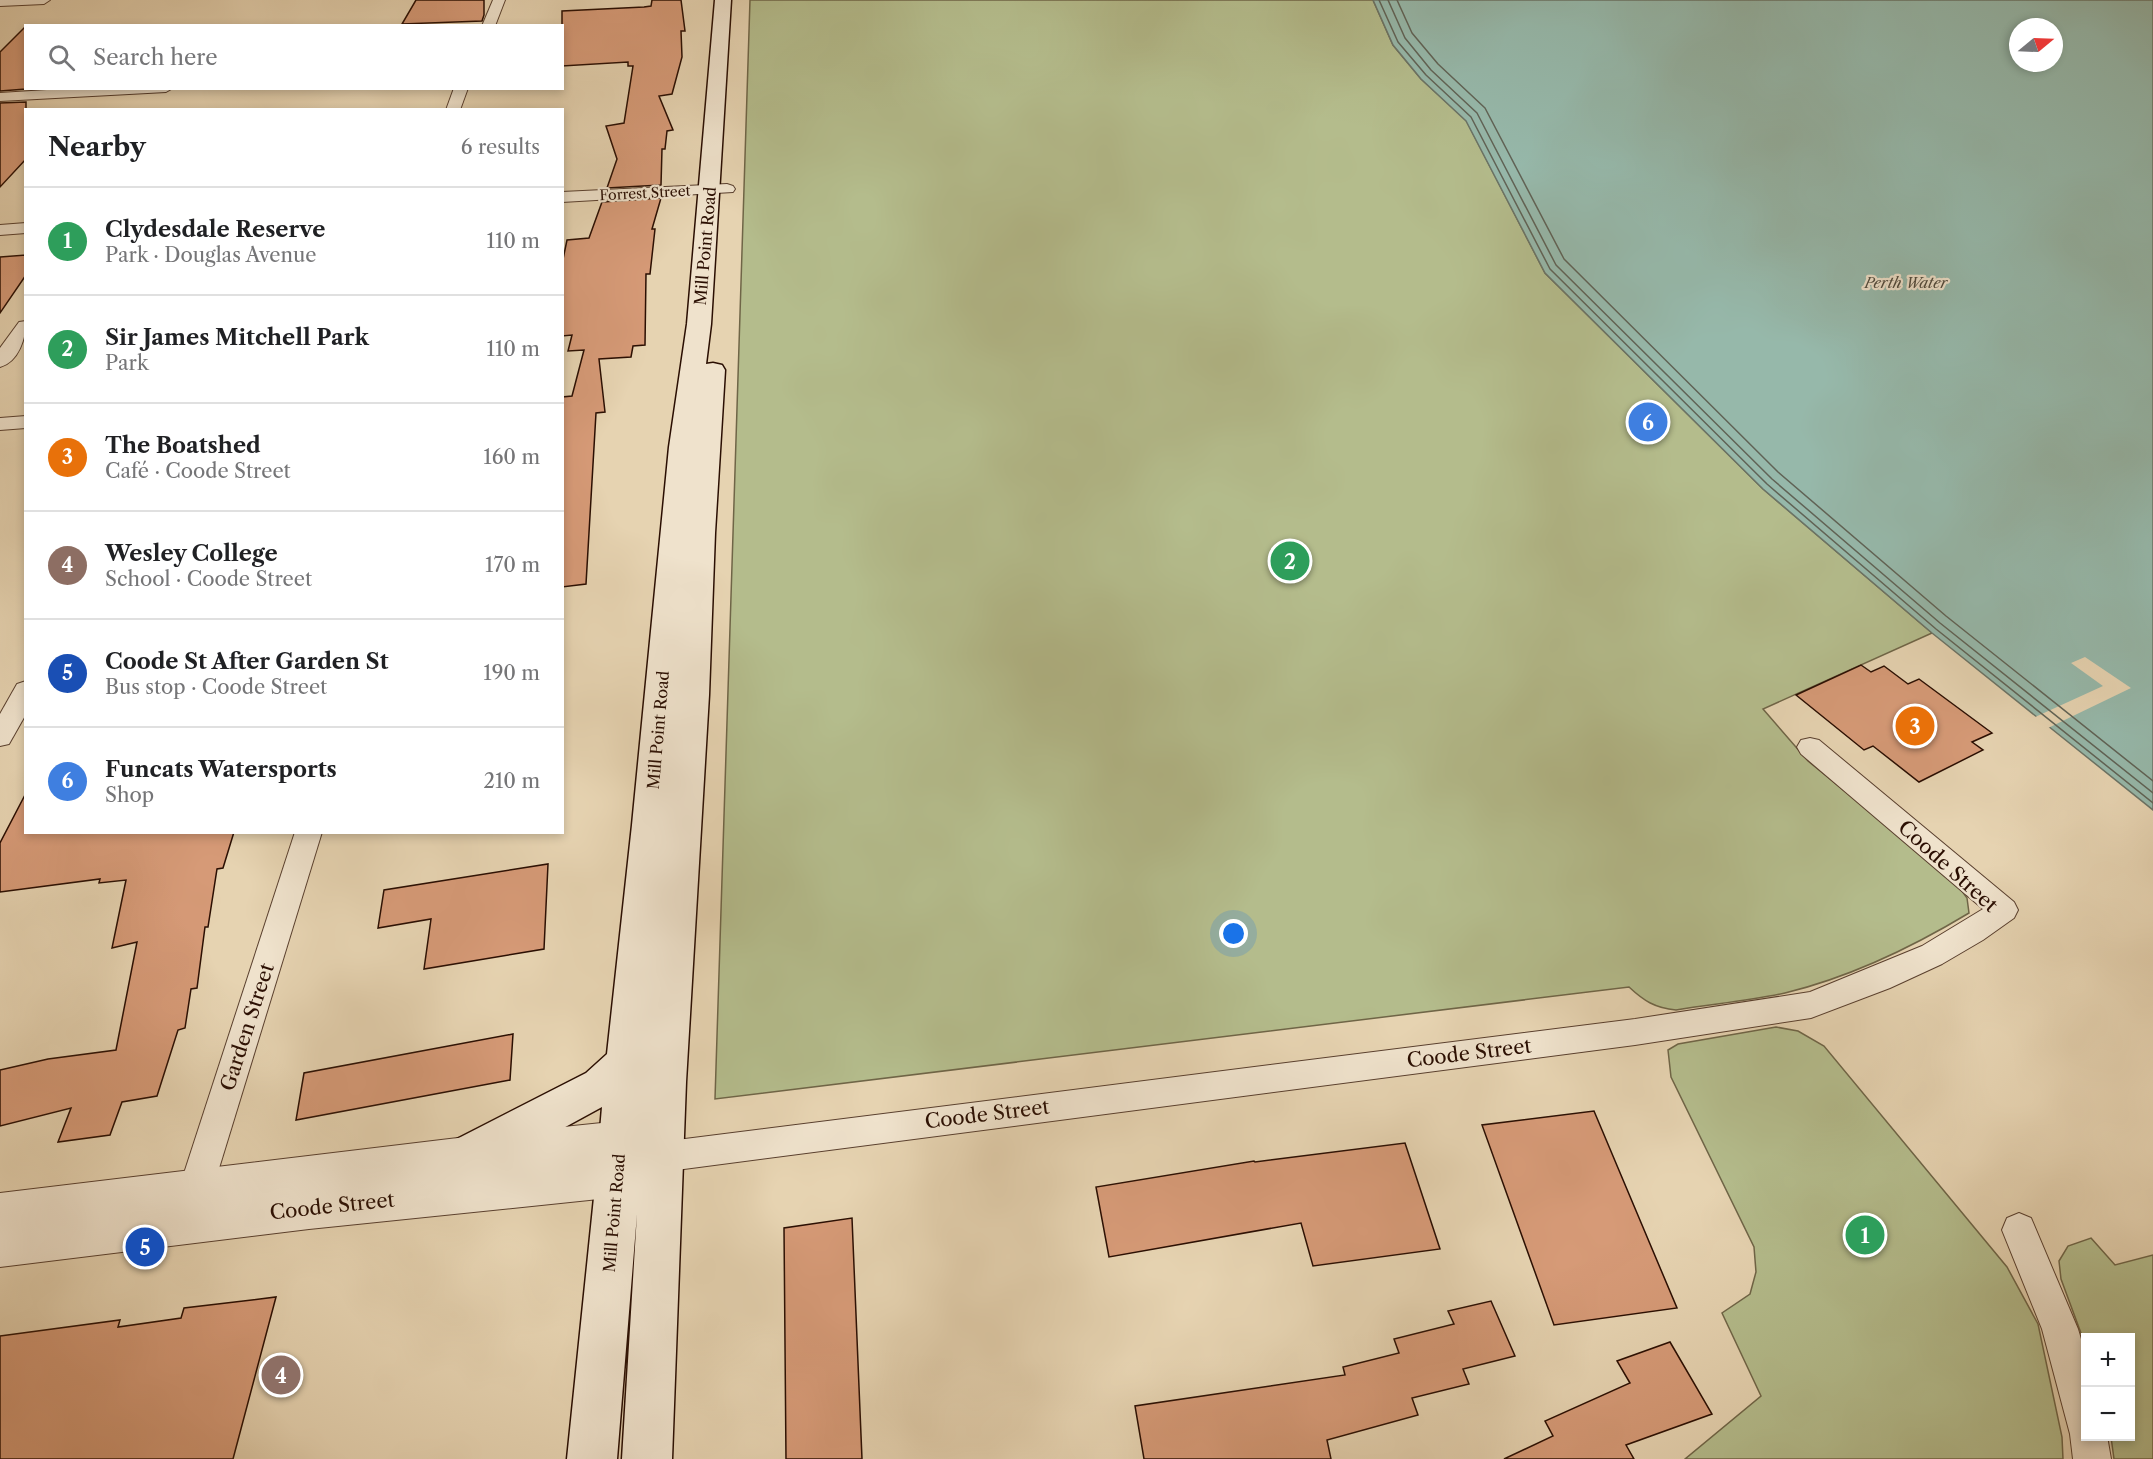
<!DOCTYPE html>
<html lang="en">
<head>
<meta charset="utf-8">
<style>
	body { margin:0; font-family:"Libre Caslon Text",serif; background:#f6f6f6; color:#202124 }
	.controls { position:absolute; right:18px; bottom:18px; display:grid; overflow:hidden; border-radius:0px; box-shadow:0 3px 9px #0003 }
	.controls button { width:54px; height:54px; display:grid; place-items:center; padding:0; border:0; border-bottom:2px solid #e0e0e0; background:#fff; color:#202124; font:30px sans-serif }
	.compass { position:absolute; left:2009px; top:18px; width:54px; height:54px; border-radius:50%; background:#fff; box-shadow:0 3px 9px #0003; rotate:71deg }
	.you { position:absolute; left:1234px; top:934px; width:21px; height:21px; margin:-15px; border:4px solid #fff; border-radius:50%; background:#1a73e8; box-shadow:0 0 0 9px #1a73e833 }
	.badge { display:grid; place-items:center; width:39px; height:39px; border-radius:50%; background:#8f2418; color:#fff; font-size:20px; font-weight:700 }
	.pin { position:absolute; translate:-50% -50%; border:3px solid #fff; box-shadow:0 2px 6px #0006 }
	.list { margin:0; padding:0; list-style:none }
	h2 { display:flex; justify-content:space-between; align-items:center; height:78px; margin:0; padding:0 24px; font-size:26px }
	h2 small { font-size:20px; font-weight:400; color:#757577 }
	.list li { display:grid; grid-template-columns:39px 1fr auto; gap:18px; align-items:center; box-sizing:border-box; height:108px; padding:0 24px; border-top:2px solid #e0e0e0 }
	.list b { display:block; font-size:22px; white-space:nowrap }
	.list p { margin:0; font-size:20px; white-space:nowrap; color:#757577 }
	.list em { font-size:20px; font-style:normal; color:#757577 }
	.icon { flex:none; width:33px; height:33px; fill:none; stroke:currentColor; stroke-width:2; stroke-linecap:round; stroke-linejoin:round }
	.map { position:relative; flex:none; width:2153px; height:1459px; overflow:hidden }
	.search { position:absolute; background:#fff; box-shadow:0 3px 9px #0003; left:24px; top:24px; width:540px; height:66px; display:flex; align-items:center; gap:15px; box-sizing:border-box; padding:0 21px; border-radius:0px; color:#757577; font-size:22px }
	.panel { position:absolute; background:#fff; box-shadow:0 3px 9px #0003; left:24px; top:108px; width:540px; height:726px; border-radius:0px }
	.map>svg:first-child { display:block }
</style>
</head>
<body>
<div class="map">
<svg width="2153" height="1459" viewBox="0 0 2153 1459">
	<rect width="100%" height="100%" fill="#e6d3b1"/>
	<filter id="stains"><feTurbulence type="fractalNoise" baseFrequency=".00333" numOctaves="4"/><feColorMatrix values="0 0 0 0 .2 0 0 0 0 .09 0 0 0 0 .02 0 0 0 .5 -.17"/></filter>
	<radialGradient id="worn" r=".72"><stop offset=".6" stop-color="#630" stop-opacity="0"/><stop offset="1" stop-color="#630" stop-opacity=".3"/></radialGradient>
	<g fill="#b4bc8c" stroke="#6f6547" stroke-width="1.5">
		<path d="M 750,0 L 1373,0 L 1393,45 L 1421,79 L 1466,120 L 1545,273 L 1763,489 L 1932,633 L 1763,709 L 1808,761 L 1954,880 L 1967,898 L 1969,913 C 1911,948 1851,977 1785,993 C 1749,1001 1712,1004 1676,1010 C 1655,1008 1644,1001 1629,987 L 715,1099 Z"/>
		<polygon points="1776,1027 1798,1031 1824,1046 2007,1267 2038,1324 2062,1437 2063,1459 1685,1459 1761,1396 1722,1313 1750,1294 1756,1272 1754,1247 1671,1077 1668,1050 1678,1044"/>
		<polygon points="2091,1238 2115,1265 2153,1255 2153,1459 2114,1459 2111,1437 2130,1436 2130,1338 2086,1338 2085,1344 2061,1279 2059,1261 2068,1246"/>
	</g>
	<path fill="#96b8aa" stroke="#6b7467" stroke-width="1.5" fill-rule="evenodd" d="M 1373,0 L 2153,0 L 2153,810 L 1932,633 L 1763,489 L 1545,273 L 1466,121 L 1421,79 L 1393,45 ZM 2018,27 L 2054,27 L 2054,63 L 2018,63 Z"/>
	<polygon fill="#e6d3b1" points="2085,657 2131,688 2046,729 2033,718 2103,686 2071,663"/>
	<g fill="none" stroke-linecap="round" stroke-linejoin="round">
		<g stroke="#606356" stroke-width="1.5">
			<polyline points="1379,0 1398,42 1426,75 1471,117 1550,269 1767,484 1936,629 2153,803"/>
			<polyline points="1388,0 1405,38 1431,70 1477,113 1556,265 1772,479 1940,623 2153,793"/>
			<polyline points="1397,0 1412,33 1438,64 1485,108 1564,259 1778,472 1946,616 2153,781"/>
		</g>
	</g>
	<g fill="#d69a77" stroke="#2a0e02" stroke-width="1.5">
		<polygon points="416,0 484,0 484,15 482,21 402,24"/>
		<polygon points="652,0 681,0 685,31 681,31 682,57 672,94 659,96 673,130 667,131 665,149 662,149 661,185 607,188 617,159 606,126 624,123 633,66 628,66 628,62 562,66 562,11 644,7 651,6"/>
		<polygon points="26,26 26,89 0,91 0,52"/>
		<polygon points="26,102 26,159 0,187 0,103"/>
		<polygon points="661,198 652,229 655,229 650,274 646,274 645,345 633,346 631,357 599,359 605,412 596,413 586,584 562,587 562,397 572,396 584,350 568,351 572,335 562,336 562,264 567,240 589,238 602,202"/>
		<polygon points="26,255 26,275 0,313 0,257"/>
		<polygon points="1861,665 1871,672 1884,666 1908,684 1919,679 1992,733 1972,742 1983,750 1919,782 1873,746 1864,750 1796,695"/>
		<polygon points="26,793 26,832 234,832 223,868 217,869 208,927 205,927 197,988 191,989 185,1028 178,1030 157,1096 122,1102 110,1135 58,1142 71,1108 0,1126 0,1070 48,1059 116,1050 137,942 112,948 126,880 99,883 100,879 0,892 0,843"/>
		<polygon points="548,864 544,949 424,969 431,919 378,928 384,890"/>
		<polygon points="513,1034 510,1080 296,1120 304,1073"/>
		<polygon points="1594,1111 1677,1308 1554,1325 1482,1125"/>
		<polygon points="1405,1143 1440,1249 1313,1266 1301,1223 1109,1257 1096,1187 1254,1161 1255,1162"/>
		<polygon points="852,1218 862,1459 786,1459 784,1228"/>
		<polygon points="276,1297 233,1459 0,1459 0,1336 120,1320 118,1327 181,1318 184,1308"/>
		<polygon points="1491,1301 1515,1356 1463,1369 1469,1384 1412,1398 1418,1415 1327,1440 1331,1459 1144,1459 1135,1406 1345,1375 1343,1367 1399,1353 1394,1339 1454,1324 1448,1311"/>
		<polygon points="1670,1342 1712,1414 1626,1445 1634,1459 1504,1459 1553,1436 1545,1421 1630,1383 1617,1361"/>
	</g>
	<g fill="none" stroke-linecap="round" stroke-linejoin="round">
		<defs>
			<g id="minor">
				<polygon points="0,0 50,0 44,4 0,6"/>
				<polygon points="493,0 505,0 495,26 482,26"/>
				<polygon points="78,88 173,88 166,92 0,101 0,93"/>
				<polygon points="454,88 468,88 460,110 446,110"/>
				<polygon points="727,184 733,186 735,189 733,192 562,202 562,192"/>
				<polygon points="26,223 26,233 0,235 0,225"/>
				<path d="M 26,321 C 26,337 19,362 0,367 L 0,348 L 19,322 Z"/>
				<polygon points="26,416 26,428 0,430 0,418"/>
				<polygon points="26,681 26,714 9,744 0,746 0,714 17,684"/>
				<polygon points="1810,738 1819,740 2014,902 2018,910 2014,918 1983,940 1942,964 1890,988 1811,1018 1635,1045 661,1172 649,1168 644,1157 649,1146 661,1142 1635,1019 1810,992 1922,946 1983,909 1801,754 1797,747 1801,740"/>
				<polygon points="295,832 322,832 209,1201 204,1212 192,1217 180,1212 175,1201"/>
				<polygon points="2019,1213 2031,1218 2078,1329 2086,1356 2086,1436 2107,1436 2111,1459 2073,1459 2070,1434 2042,1329 2002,1230 2007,1218"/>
			</g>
			<polygon id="tertiary" points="621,1121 655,1135 661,1148 655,1161 653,1162 656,1169 650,1183 618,1197 309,1229 0,1267 0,1193 466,1137"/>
			<polygon id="secondary" points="715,0 731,0 711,324 706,364 713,363 722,365 725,370 715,533 709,695 686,1082 672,1459 622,1459 637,1214 617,1459 567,1459 596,1178 602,1107 558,1131 466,1176 451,1170 445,1156 451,1142 586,1073 607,1054 632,825 669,447 687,324"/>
		</defs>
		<use href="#minor" stroke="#593f2e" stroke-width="2"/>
		<use href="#tertiary" stroke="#593f2e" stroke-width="2"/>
		<use href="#secondary" stroke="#2a0e02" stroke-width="3"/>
		<use href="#minor" fill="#efe2cc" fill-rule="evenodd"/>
		<use href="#tertiary" fill="#efe2cc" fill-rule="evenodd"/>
		<use href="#secondary" fill="#efe2cc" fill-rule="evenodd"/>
	</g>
	<g text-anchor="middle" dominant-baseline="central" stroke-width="4.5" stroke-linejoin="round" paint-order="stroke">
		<g font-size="14" fill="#2a0e02" stroke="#efe2cc">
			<text transform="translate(645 193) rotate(-3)">Forrest Street</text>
		</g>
		<g font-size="15" font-style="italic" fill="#504a3d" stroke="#efe2cc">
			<text x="1906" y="282">Perth Water</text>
		</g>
		<g font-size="16" fill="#2a0e02" stroke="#efe2cc">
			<text transform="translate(705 246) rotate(-85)">Mill Point Road</text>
			<text transform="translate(658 730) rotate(-85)">Mill Point Road</text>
			<text transform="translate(614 1213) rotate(-85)">Mill Point Road</text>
		</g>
		<g font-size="20" fill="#2a0e02" stroke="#efe2cc">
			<text transform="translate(1948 866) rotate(42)">Coode Street</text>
			<text transform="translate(247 1027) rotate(-72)">Garden Street</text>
			<text transform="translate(1469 1053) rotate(-7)">Coode Street</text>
			<text transform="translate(987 1114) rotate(-7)">Coode Street</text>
			<text transform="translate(332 1206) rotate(-6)">Coode Street</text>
		</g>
	</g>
	<rect width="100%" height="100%" filter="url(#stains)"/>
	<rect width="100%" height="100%" fill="url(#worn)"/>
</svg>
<div class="controls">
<button>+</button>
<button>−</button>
</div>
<svg class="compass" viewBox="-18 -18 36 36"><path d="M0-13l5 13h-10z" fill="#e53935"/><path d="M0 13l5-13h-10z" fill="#757577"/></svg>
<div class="you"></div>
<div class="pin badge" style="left:1865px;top:1235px;background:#2e9e5b">1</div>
<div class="pin badge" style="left:1290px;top:561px;background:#2e9e5b">2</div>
<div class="pin badge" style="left:1915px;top:726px;background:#e8710a">3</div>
<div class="pin badge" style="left:281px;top:1375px;background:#8d6e63">4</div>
<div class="pin badge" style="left:145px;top:1247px;background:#1a4fb4">5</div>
<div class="pin badge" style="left:1648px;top:422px;background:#3f7fe0">6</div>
<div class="search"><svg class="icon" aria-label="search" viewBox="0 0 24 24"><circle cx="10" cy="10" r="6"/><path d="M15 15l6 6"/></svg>Search here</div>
<section class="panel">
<h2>Nearby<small>6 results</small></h2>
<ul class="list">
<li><span class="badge" style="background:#2e9e5b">1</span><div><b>Clydesdale Reserve</b><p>Park · Douglas Avenue</p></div><em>110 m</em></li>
<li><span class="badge" style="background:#2e9e5b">2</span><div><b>Sir James Mitchell Park</b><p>Park</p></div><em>110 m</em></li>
<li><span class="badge" style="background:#e8710a">3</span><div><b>The Boatshed</b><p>Café · Coode Street</p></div><em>160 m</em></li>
<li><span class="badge" style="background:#8d6e63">4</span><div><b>Wesley College</b><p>School · Coode Street</p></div><em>170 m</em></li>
<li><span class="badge" style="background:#1a4fb4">5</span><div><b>Coode St After Garden St</b><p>Bus stop · Coode Street</p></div><em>190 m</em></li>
<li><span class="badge" style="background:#3f7fe0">6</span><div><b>Funcats Watersports</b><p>Shop</p></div><em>210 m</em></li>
</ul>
</section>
</div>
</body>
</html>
